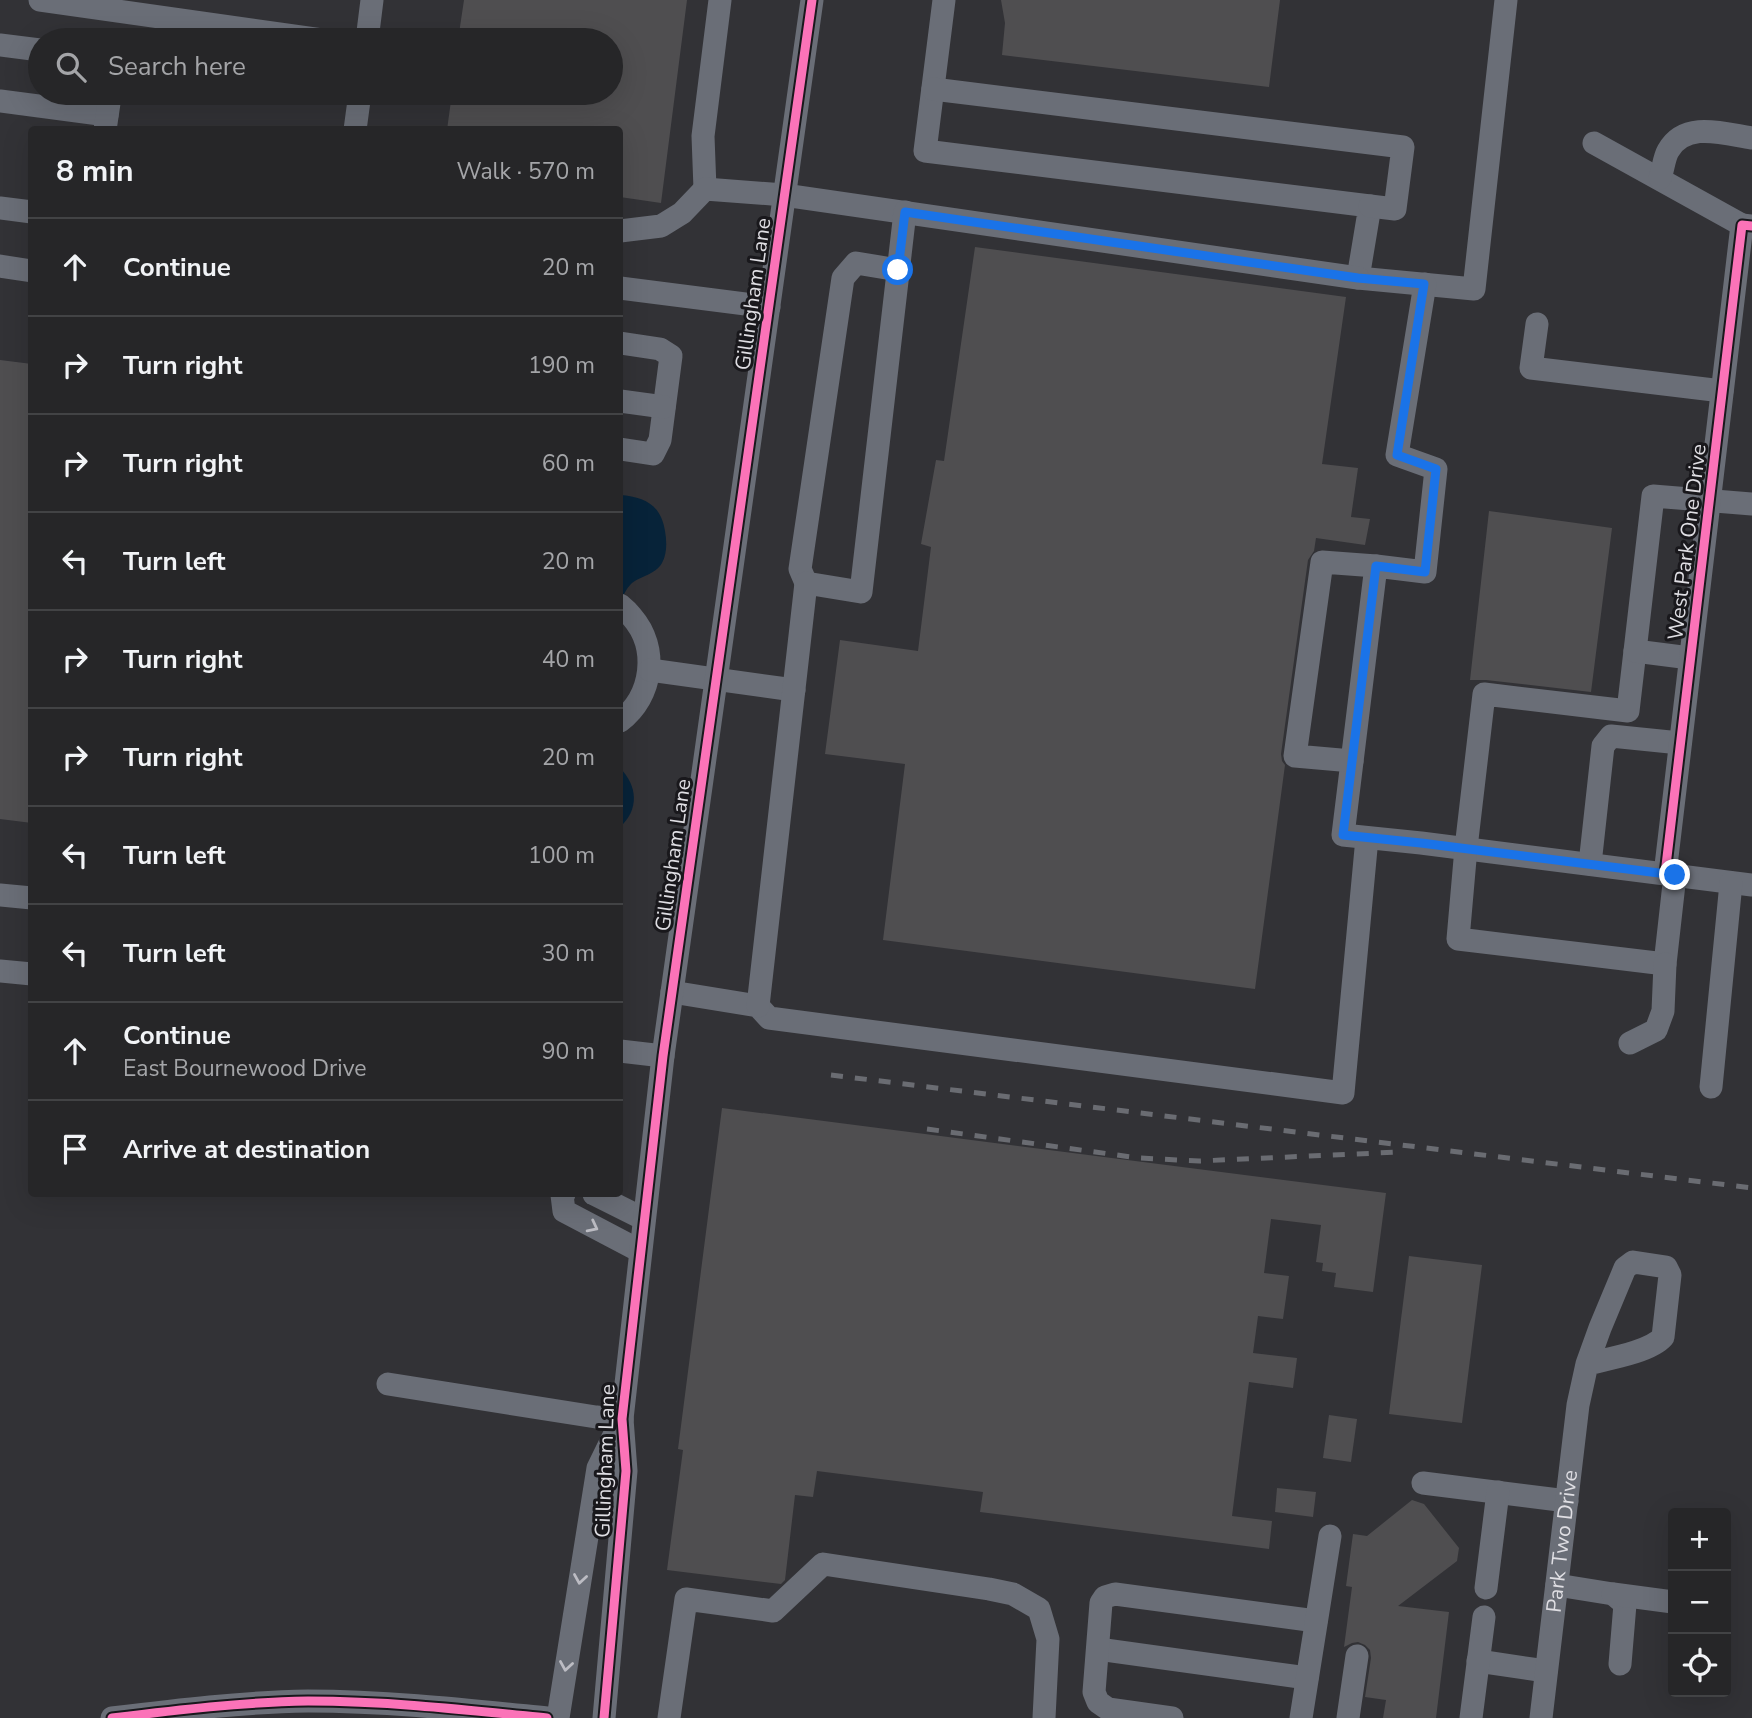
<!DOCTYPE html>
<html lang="en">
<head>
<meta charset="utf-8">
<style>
	body { margin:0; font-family:"Nunito Sans",sans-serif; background:#323234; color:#f1f3f6 }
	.controls { position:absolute; right:21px; bottom:21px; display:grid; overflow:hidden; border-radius:7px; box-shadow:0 7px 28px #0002 }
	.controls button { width:63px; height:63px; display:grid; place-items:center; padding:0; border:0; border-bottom:2px solid #424345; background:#262628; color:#f1f3f6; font:35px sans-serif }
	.stop { position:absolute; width:21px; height:21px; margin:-16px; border:5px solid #1a73e8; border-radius:50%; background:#fff }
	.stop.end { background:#1a73e8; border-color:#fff; box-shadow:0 2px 7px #0008 }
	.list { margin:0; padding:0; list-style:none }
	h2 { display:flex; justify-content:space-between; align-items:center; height:91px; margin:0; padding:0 28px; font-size:30px }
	h2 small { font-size:23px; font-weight:400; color:#a4a5a8 }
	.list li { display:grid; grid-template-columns:46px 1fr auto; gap:21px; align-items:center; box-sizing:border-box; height:98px; padding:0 28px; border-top:2px solid #424345 }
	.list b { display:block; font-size:26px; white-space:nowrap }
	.list p { margin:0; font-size:23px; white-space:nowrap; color:#a4a5a8 }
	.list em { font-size:23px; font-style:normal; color:#a4a5a8 }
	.icon { flex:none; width:38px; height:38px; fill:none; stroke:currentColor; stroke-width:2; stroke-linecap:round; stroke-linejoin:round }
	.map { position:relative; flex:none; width:1752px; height:1718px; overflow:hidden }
	.search { position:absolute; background:#262628; box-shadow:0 7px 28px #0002; left:28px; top:28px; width:595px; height:77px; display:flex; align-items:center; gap:18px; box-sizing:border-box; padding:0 24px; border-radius:38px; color:#a4a5a8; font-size:26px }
	.panel { position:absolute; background:#262628; box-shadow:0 7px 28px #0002; left:28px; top:126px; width:595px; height:1071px; border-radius:7px }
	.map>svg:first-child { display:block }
</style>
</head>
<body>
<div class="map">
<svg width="1752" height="1718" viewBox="0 0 1752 1718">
	<rect width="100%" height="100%" fill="#323236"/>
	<g fill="#072339">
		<path d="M 620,495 C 645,497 661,505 665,531 C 667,542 667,554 662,563 C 655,575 640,576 631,584 C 626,589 623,596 620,602 Z"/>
		<path d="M 620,768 C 638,786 639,810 620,827 Z"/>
	</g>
	<g fill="#4f4e50">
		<polygon points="464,0 687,0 661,203 620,197 620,130 447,130 452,93 611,93 611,40 458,40"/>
		<polygon points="1001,0 1280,0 1269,87 1002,55 1005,23"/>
		<polygon points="975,247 1346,297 1322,464 1358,468 1351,517 1370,519 1365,545 1316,538 1314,551 1308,560 1281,754 1282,761 1285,765 1255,989 883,940 905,764 825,754 840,640 918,651 931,547 921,544 936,460 944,461"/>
		<polygon points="0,360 32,364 32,823 0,819"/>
		<polygon points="1489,511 1612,528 1591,692 1486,680 1470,680"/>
		<polygon points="722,1108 1386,1193 1373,1292 1334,1287 1336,1273 1322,1271 1323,1263 1316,1262 1321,1225 1271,1219 1264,1273 1289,1276 1283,1319 1258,1316 1253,1353 1297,1358 1293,1388 1249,1382 1232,1516 1272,1521 1269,1549 980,1512 983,1492 817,1471 813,1497 795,1495 785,1580 781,1584 667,1570 683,1450 678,1449"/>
		<polygon points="1409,1256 1482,1265 1462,1423 1389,1414"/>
		<polygon points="1329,1415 1357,1419 1351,1462 1323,1458"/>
		<polygon points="1277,1488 1316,1492 1313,1517 1275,1512"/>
		<polygon points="1412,1500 1424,1504 1459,1548 1457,1561 1398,1606 1449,1612 1436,1718 1383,1718 1386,1700 1365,1697 1371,1658 1370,1650 1365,1645 1358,1642 1352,1643 1344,1647 1352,1587 1346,1586 1353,1534 1367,1536"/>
	</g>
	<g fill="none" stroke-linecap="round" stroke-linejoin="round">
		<g stroke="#6a6e77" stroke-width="23">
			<polyline points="40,0 322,40"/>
			<polyline points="944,0 925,151 1370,206 1358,278 1474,289 1506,0"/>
			<polyline points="367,40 372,0"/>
			<polyline points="0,45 40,50"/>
			<polyline points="933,89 1403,147 1395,209 1370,206"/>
			<polyline points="0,101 107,115"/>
			<polyline points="105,130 109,103 107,93"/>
			<polyline points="355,130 360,93"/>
			<polyline points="1594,143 1742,225"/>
			<path d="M 1660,178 C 1663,170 1664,158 1668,151 C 1685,120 1725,134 1752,138"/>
			<polyline points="705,189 703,136 720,0"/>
			<polyline points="0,208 32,212"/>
			<polyline points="620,231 661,226 682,213 705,189 784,195 1358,278"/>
			<polyline points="0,266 32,271"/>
			<polyline points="1425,284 1397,455 1436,469 1425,572 1376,566 1343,835 1421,843 1752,885"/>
			<polyline points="620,288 769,307"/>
			<polyline points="1537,324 1531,368 1722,391"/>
			<polyline points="620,343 660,349 671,356 660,440 653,454 620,449"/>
			<polyline points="620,401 664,407"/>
			<polyline points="806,583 800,569 843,278 856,263 898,270"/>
			<path d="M 620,605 C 625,609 628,612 632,617 C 659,648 653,696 620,721"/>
			<polyline points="1635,651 1628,711 1484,694 1466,848 1458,939 1665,964 1675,875"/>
			<polyline points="1690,658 1635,651 1653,496 1752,504"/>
			<polyline points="650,670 794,690"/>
			<polyline points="1352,761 1295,756 1322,562 1376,566"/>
			<polyline points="1590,864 1603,746 1611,736 1680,743"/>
			<polyline points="1665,874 1742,225 1752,226"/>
			<polyline points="0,895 32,898"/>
			<polyline points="0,971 32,974"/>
			<polyline points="672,992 758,1006 769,1018 1343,1093 1367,838"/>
			<polyline points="758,1006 806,583 861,592 905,212"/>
			<polyline points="1630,1043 1656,1030 1663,1011 1665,964"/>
			<polyline points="620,1051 663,1056"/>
			<polyline points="1711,1087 1731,883"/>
			<polyline points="564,1194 562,1195 564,1211 640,1251"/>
			<polyline points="594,1194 644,1219"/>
			<polyline points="388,1384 596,1417 622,1419"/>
			<polyline points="1423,1483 1567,1501"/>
			<polyline points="1557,1585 1613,1594 1625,1604 1620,1664"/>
			<polyline points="1486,1588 1498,1492"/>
			<polyline points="1613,1594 1673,1602"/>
			<polyline points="1098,1649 1307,1678"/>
			<polyline points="1478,1661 1546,1671"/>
			<path d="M 112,1718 C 177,1710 243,1702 308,1701 C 388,1701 468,1710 547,1718"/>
			<polyline points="558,1718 598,1468 622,1419"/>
			<polyline points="604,1718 626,1471 622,1419 663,1056 812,0"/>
			<polyline points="669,1718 686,1599 773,1611 823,1564 989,1589 1013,1594 1039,1609 1048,1639 1044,1718"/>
			<polyline points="1172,1718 1108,1709 1098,1702 1094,1692 1101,1603 1105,1597 1115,1594 1316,1621"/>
			<polyline points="1301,1718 1330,1536"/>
			<polyline points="1348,1718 1357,1656"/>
			<polyline points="1471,1718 1484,1617"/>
			<path id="s1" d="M 1541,1718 L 1578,1405 L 1587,1364 L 1600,1328 L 1625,1268 L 1633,1262 L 1666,1267 L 1670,1275 L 1663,1337 C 1650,1352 1607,1359 1587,1364"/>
		</g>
		<g stroke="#6a6c72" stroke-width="5" stroke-dasharray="12 12" stroke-linecap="butt">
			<polyline points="831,1075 1752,1188"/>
			<polyline points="927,1129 1139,1158 1199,1161 1400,1152"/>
		</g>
		<defs>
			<g id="cycleway">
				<polyline points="1665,874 1742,225 1752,226"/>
				<path d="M 112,1718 C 177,1710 243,1702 308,1701 C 388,1701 468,1710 547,1718"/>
				<polyline points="604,1718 626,1471 622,1419 663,1056 812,0"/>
			</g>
		</defs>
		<use href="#cycleway" stroke="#19181c" stroke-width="13"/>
		<use href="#cycleway" stroke="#fb73b8" stroke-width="9"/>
	</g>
	<defs><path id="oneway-chevron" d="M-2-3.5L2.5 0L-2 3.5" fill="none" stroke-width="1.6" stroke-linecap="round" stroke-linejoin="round" transform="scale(1.75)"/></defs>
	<g stroke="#bcbcc3">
		<use href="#oneway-chevron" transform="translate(593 1227) rotate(27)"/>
		<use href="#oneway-chevron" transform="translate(580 1579) rotate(99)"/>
		<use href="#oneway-chevron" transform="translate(566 1666) rotate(99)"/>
	</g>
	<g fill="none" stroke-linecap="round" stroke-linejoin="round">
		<polyline stroke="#1a73e8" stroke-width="9" points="898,270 905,212 1358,278 1424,284 1397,455 1436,469 1425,572 1376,566 1343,835 1421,843 1675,875"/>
	</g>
	<g text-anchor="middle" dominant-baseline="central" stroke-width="6" stroke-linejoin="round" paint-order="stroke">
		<g font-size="21" fill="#dfdee3" stroke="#19181c">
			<text transform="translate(753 294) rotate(-82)">Gillingham Lane</text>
			<text transform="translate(1687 542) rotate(-83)">West Park One Drive</text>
			<text transform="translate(673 855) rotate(-82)">Gillingham Lane</text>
			<text transform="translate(605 1461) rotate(-88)">Gillingham Lane</text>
			<text stroke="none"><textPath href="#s1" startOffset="178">Park Two Drive</textPath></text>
		</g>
	</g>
</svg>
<div class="controls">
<button>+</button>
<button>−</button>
<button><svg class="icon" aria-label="locate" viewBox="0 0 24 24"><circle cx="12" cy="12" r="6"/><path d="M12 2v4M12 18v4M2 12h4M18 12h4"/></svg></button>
</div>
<div class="stop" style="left:898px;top:270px"></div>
<div class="stop end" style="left:1675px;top:875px"></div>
<div class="search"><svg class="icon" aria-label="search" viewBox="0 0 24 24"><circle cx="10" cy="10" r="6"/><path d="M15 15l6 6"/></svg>Search here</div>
<section class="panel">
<h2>8 min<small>Walk · 570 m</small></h2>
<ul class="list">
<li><svg class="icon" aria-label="ahead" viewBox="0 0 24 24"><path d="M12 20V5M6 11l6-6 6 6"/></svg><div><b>Continue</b></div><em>20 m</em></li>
<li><svg class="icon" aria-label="right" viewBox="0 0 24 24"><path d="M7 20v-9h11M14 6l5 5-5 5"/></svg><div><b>Turn right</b></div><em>190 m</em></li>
<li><svg class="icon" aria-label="right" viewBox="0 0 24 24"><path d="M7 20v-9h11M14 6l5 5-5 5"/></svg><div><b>Turn right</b></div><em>60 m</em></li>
<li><svg class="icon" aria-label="left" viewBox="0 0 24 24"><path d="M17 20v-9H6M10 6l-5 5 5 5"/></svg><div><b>Turn left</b></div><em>20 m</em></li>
<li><svg class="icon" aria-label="right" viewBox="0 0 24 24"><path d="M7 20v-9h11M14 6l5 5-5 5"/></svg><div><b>Turn right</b></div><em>40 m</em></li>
<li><svg class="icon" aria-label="right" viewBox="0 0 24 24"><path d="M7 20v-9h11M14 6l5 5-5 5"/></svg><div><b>Turn right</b></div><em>20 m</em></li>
<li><svg class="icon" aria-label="left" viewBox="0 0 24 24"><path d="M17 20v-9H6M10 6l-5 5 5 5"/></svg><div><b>Turn left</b></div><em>100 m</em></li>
<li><svg class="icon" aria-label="left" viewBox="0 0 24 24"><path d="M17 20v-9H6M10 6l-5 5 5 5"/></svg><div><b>Turn left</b></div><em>30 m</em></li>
<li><svg class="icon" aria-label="ahead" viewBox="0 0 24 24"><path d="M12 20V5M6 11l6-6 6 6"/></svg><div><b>Continue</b><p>East Bournewood Drive</p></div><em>90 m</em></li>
<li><svg class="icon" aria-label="arrive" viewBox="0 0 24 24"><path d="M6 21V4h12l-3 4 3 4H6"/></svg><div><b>Arrive at destination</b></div></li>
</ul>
</section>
</div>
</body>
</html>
